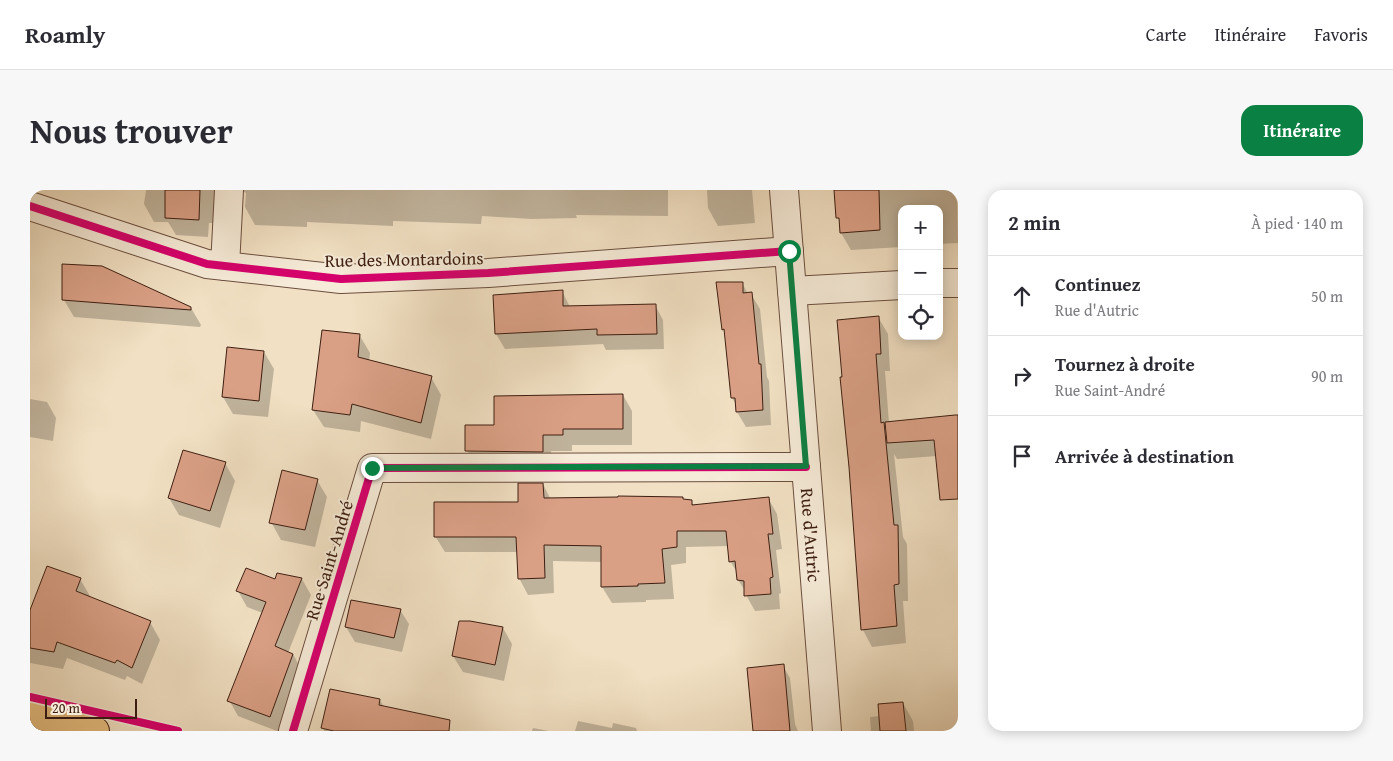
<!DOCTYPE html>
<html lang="fr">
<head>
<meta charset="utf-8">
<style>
	body { margin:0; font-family:"Gentium Book Plus",serif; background:#f7f7f7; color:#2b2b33 }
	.controls { position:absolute; right:15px; top:15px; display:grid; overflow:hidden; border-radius:10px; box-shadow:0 2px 12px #0003 }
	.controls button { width:45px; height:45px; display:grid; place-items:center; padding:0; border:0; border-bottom:1px solid #e1e1e2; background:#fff; color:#2b2b33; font:25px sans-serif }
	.scale { position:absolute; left:15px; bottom:12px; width:92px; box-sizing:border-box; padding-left:5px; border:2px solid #3e1e11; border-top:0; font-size:14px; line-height:18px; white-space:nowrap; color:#3e1e11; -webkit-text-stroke:4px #f6ebd8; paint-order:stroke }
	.stop { position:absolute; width:15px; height:15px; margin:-11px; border:4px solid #0b8043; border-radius:50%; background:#fff }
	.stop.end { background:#0b8043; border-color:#fff; box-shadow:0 1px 5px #0008 }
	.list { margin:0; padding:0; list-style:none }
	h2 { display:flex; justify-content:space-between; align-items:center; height:65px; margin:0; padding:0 20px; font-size:21px }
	h2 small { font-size:16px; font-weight:400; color:#7c7c81 }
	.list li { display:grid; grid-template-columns:32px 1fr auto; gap:15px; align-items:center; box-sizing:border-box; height:80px; padding:0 20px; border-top:1px solid #e1e1e2 }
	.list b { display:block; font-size:19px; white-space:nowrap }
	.list p { margin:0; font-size:16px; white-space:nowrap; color:#7c7c81 }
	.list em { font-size:16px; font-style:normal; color:#7c7c81 }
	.icon { flex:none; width:28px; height:28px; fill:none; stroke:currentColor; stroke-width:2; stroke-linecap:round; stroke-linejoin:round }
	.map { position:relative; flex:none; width:928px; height:541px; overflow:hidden; border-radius:15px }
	header { display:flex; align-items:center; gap:30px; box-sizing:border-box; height:70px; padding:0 25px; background:#fff; border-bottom:1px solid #e1e1e2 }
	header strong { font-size:24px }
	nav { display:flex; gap:28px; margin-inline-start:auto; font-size:18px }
	.intro { display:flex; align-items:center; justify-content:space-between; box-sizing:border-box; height:120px; padding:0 30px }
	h1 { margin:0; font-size:35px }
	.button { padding:12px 22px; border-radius:15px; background:#0b8043; color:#fff; font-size:18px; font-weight:700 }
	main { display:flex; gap:30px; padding:0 30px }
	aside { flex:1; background:#fff; border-radius:15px; box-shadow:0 2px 12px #0003 }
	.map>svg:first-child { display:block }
</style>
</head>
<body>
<header>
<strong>Roamly</strong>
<nav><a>Carte</a><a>Itinéraire</a><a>Favoris</a></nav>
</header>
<div class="intro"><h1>Nous trouver</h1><a class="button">Itinéraire</a></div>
<main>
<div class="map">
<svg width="928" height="541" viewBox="0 0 928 541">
	<rect width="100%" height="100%" fill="#f1e0c3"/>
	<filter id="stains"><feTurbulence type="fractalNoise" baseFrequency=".004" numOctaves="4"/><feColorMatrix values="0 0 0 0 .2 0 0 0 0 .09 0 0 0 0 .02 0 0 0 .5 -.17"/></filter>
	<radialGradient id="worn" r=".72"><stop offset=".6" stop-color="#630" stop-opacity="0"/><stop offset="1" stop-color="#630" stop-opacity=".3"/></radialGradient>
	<g fill="#0003">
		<polygon points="116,0 206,0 192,33 179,33 178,47 146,45 138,32 124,32 114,14"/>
		<polygon points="211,0 638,0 638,26 546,25 547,28 501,29 452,26 451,34 363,31 363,36 277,32 277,37 225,35 215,17 216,3"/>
		<polygon points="677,0 722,0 725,33 688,36 678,18"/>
		<polygon points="806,0 921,0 927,11 928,53 909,54 909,19 872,19 872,57 821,60 811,43 810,32 808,28"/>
		<polygon points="712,93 718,104 721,104 730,119 737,187 739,191 741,235 716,237 707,222 707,216 702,208 696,145 693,139"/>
		<polygon points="532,101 540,117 625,115 633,130 634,159 576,160 573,154 475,159 466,144"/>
		<polygon points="34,110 161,118 171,135 170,137 44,127"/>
		<polygon points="848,127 858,144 860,181 855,181 859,233 928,226 928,299 907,266 867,269 864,264 873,347 877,354 878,411 873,411 876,453 842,457 833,440 811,188"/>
		<polygon points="330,146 340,163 339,171 401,187 411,205 401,249 331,231 330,242 294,237 283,220"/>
		<polygon points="234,162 244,179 238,227 203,224 193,207"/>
		<polygon points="593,205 602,221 602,255 542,255 542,261 521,261 522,278 446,277 437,260"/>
		<polygon points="0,209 17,212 26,228 23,251 0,247"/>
		<polygon points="195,273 205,291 190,338 149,325 139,308"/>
		<polygon points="287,290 297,307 285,357 251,350 241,332"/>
		<polygon points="513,294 521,310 661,311 664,316 738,308 747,324 752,359 746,360 751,403 749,404 750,419 725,421 716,405 716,402 708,390 708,384 700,371 699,356 656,357 656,373 641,375 644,409 616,410 616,412 582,413 572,397 572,372 523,371 524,403 498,405 489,388 488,362 415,362 405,346 489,314"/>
		<polygon points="50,389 60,406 59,408 120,432 130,450 112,494 97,486 95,490 37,468 33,479 0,473 0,424"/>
		<polygon points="272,389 281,405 258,463 263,464 272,481 250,541 247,541 208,526 199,510 233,423 217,417 208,401 246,391"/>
		<polygon points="370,420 379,434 372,462 325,452 316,437"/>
		<polygon points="473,438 482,454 474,491 433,482 423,466"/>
		<polygon points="753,476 760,488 765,534 768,541 724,541"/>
		<polygon points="350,510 354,517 411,541 294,541 293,538"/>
		<polygon points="873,513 883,531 884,541 841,541 840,527 850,526"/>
		<polygon points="548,531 582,538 583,533 606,538 607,541 545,541"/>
		<polygon points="503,538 519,541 502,541"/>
	</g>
	<g fill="#daa086" stroke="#3e1e11">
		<polygon points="135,0 170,0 169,30 135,28"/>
		<polygon points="804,0 849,0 850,40 810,43 809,28 806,28"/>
		<polygon points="32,74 72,76 161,117 161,120 32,110"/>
		<polygon points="686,92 713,92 713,103 722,102 729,174 731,174 733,220 706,222 705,208 701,208 694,139 692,140"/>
		<polygon points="533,100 533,116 626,114 627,144 567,145 567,139 465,144 463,105"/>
		<polygon points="849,126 851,164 846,164 851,233 854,232 864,335 868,335 869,394 864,395 867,436 831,440 819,277 810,187 812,187 807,130"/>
		<polygon points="292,140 330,144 328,167 402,186 391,233 322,214 320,225 282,220"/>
		<polygon points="197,157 234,161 229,211 192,207"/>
		<polygon points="593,204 593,239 533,239 533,245 513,245 513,262 435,261 435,235 464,235 464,206"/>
		<polygon points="925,225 928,225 928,309 910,310 904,250 857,253 855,232"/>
		<polygon points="153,260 196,272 180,321 138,308"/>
		<polygon points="252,280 288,289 275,340 239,333"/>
		<polygon points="488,293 513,293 514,308 588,307 588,306 653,307 653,309 662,310 662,315 739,307 743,344 738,344 743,387 740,388 741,404 714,406 714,391 707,390 705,371 699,372 696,341 647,341 647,357 632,359 635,393 608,394 608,396 571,397 571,356 514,355 515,388 488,389 486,347 404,347 404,312 488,312"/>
		<polygon points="17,376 51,388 46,401 121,431 102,478 87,470 85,473 27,452 24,462 0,458 0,420"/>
		<polygon points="216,378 245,389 247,383 272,388 245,456 263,464 240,527 197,511 236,412 206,401"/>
		<polygon points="321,410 371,419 364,448 315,437"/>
		<polygon points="429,431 440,431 473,437 465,475 422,466"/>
		<polygon points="754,474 760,541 723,541 717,478"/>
		<polygon points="300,499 350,509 349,515 420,530 419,541 304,541 291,538"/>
		<polygon points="873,512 876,541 850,541 848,514"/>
	</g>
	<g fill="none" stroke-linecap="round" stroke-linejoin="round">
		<defs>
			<g id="minor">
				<path id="s1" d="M 754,0 L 797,541"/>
				<polyline points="0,16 177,74 311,89 458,83 759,61"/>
				<polyline points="195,76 199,0"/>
				<polyline points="909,93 928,93"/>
				<polyline points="762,101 872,95"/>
				<polyline points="263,541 342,278 776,277"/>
			</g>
			<polyline id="major" points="0,526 65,541"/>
		</defs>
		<use href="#minor" stroke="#6b4e3e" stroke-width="30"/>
		<use href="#major" stroke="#3e1e11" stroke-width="30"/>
		<use href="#minor" stroke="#f6ebd8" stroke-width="28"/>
		<use href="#major" stroke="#e8c082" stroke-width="28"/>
		<defs>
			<g id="cycleway">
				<polyline points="0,16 177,74 311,89 458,83 759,61"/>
				<polyline points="0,507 148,541"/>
				<polyline points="263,541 342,278 776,277"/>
			</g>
		</defs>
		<use href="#cycleway" stroke="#f6ebd8" stroke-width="11"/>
		<use href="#cycleway" stroke="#d6006c" stroke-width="8"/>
	</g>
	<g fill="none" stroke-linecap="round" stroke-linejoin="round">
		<polyline stroke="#0b8043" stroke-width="6" points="342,278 776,276 759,61"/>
	</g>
	<g text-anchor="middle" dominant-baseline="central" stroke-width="4" stroke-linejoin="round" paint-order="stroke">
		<g font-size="18" fill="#3e1e11" stroke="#f6ebd8">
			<text transform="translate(374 69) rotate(-1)">Rue des Montardoins</text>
			<text stroke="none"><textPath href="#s1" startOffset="346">Rue d'Autric</textPath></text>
			<text transform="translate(299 370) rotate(-73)">Rue Saint-André</text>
		</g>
	</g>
	<rect width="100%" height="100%" filter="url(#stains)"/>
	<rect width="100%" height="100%" fill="url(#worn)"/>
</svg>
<div class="controls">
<button>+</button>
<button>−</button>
<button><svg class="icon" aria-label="locate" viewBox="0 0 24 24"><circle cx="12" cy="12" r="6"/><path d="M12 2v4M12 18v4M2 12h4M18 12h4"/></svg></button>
</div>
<div class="scale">20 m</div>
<div class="stop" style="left:759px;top:61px"></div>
<div class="stop end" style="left:342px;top:278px"></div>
</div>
<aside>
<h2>2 min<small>À pied · 140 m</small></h2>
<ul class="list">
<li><svg class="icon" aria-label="ahead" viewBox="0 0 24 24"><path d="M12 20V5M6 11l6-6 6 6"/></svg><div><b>Continuez</b><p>Rue d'Autric</p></div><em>50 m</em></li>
<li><svg class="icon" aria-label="right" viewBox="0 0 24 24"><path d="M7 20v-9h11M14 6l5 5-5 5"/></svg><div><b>Tournez à droite</b><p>Rue Saint-André</p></div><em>90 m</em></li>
<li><svg class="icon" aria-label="arrive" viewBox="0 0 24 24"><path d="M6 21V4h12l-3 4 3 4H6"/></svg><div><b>Arrivée à destination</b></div></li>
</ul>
</aside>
</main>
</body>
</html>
